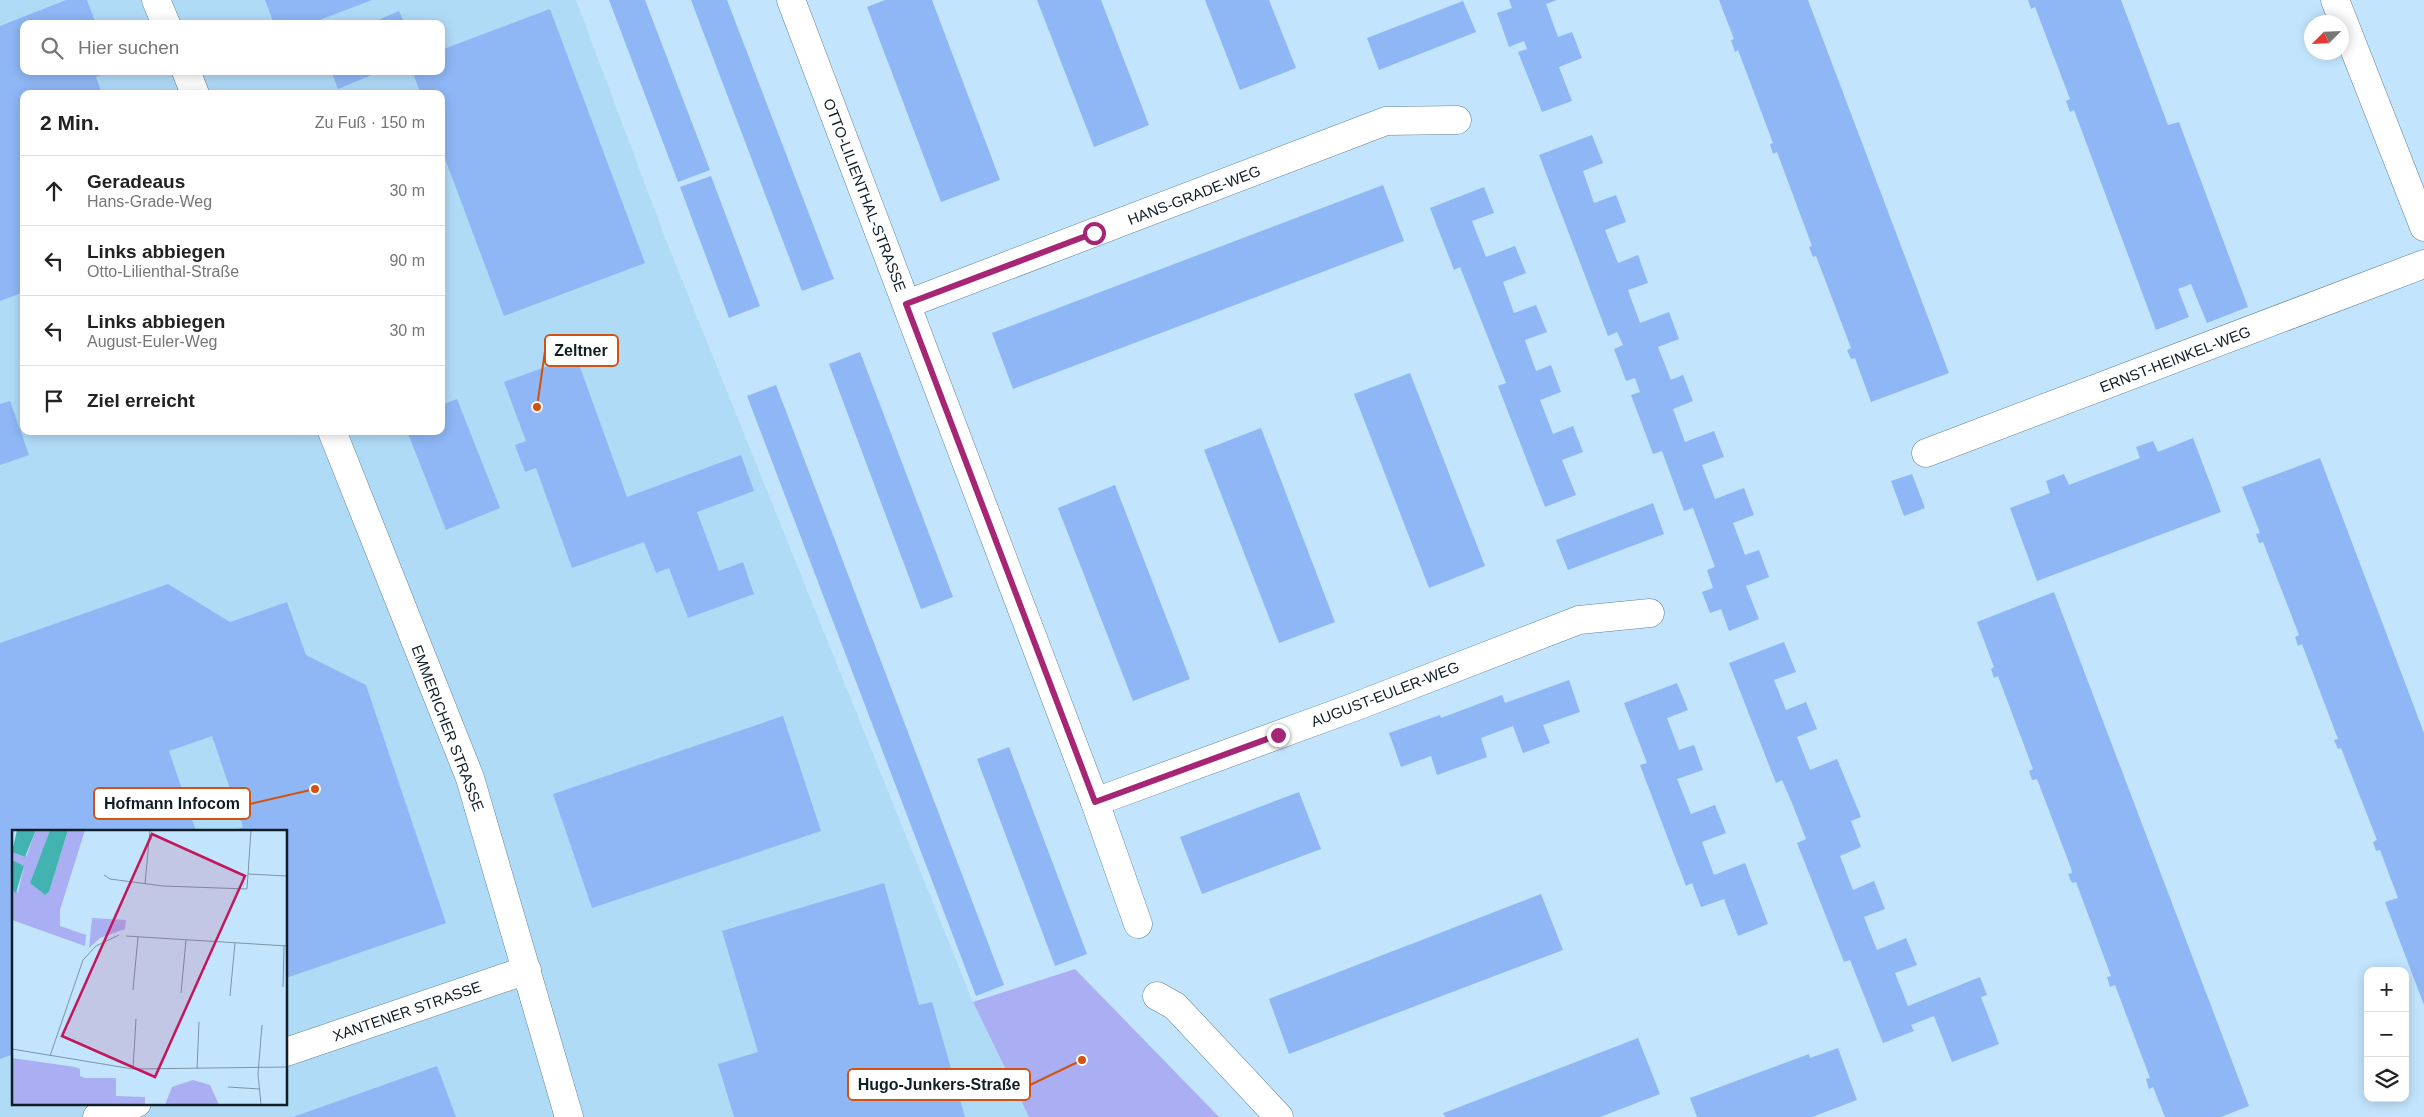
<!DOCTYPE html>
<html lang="de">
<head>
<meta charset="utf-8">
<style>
	body { margin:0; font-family:Helvetica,sans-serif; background:#f2f2f2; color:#222 }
	.controls { position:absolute; right:15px; bottom:15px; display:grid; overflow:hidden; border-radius:10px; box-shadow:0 2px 12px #0003 }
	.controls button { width:45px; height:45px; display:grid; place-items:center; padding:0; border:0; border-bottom:1px solid #e0e0e0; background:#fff; color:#222; font:25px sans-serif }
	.compass { position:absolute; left:2304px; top:15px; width:45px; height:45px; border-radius:50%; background:#fff; box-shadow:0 2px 12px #0003; rotate:246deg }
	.stop { position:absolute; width:15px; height:15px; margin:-11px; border:4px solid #a62574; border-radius:50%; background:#fff }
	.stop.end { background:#a62574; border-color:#fff; box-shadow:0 1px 5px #0008 }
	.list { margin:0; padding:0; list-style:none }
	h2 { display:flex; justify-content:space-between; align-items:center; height:65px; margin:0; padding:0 20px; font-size:21px }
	h2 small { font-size:16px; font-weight:400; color:#767676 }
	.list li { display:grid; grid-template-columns:32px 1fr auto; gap:15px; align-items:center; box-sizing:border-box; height:70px; padding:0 20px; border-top:1px solid #e0e0e0 }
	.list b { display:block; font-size:19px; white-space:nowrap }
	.list p { margin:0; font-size:16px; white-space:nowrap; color:#767676 }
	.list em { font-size:16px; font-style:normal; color:#767676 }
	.icon { flex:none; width:28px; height:28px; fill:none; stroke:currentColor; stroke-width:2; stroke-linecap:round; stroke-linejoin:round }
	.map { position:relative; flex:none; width:2424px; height:1117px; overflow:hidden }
	.search { position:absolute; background:#fff; box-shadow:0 2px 12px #0003; left:20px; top:20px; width:425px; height:55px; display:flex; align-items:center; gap:12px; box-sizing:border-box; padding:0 18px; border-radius:10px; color:#767676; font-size:19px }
	.panel { position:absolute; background:#fff; box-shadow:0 2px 12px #0003; left:20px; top:90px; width:425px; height:345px; border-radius:10px }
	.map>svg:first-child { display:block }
</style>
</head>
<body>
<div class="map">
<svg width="2424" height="1117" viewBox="0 0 2424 1117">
	<rect width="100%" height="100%" fill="#c2e5fd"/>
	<path fill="#b0dbf7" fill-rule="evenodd" d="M 0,0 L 576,0 L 666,240 L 973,1002 L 1029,1117 L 0,1117 ZM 24,24 L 441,24 L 441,71 L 24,71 ZM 24,94 L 441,94 L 441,431 L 24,431 ZM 14,831 L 286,831 L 286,1103 L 14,1103 Z"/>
	<polygon fill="#aaaef2" points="1075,969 1219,1117 1029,1117 973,1002"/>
	<g fill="#8fb7f6">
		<polygon points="66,0 87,0 96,24 24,24 24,71 110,71 96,77 102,94 24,94 24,292 0,301 0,26"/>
		<polygon points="265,0 372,0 309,24 274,24"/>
		<polygon points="609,0 645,0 710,170 678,182"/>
		<polygon points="691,0 727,0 834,279 802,291"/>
		<polygon points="885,0 932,0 1000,180 941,202 867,7"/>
		<polygon points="1037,0 1101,0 1149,125 1094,147"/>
		<polygon points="1205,0 1269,0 1296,68 1240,90"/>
		<polygon points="1509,0 1557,0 1546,4 1558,37 1572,32 1582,58 1559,67 1572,101 1542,112 1518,52 1527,49 1524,41 1509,47 1497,13 1512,8"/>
		<polygon points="1719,0 1808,0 1949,373 1871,402 1855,358 1851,359 1847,350 1851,348 1816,256 1813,257 1809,247 1812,246 1777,152 1773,154 1770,144 1773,143 1738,50 1735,52 1731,40 1734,39"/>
		<polygon points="2028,0 2121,0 2168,125 2179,122 2248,307 2207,323 2191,284 2178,289 2189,317 2156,330 2074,110 2070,112 2066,101 2070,99 2035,7 2031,9"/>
		<polygon points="1463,1 1476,32 1379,70 1367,38"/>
		<polygon points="550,9 645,263 504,316 441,148 441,94 421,94 412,71 441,71 441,50"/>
		<polygon points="399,11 405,24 369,24"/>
		<polygon points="331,71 381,71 338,89"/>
		<polygon points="1592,135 1603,163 1583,171 1594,203 1616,195 1626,222 1605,230 1618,263 1638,255 1648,283 1628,290 1640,323 1669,312 1679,339 1658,347 1671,380 1683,375 1693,401 1673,409 1685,442 1714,431 1724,457 1702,465 1715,499 1744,488 1754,515 1733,523 1745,555 1759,550 1769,577 1746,586 1759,619 1729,631 1721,609 1710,613 1702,592 1713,588 1707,570 1715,567 1693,508 1684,511 1662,451 1653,454 1631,395 1640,392 1635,378 1626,381 1614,349 1623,345 1617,332 1608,336 1539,155"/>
		<polygon points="711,176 760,306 729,318 680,187"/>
		<polygon points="1383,185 1404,241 1013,389 992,333"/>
		<polygon points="1484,187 1494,213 1472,221 1486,257 1515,246 1526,273 1503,282 1514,313 1536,305 1547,332 1525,340 1536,371 1551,365 1561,392 1540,400 1553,434 1573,426 1583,452 1562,460 1576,495 1545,507 1498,386 1506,383 1460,267 1454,270 1430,208"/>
		<polygon points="860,352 953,597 921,609 829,364"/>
		<polygon points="576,356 627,497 741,455 754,491 697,512 719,571 743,562 754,594 688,618 669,568 656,573 644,542 572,568 536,468 525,472 515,445 526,441 504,382"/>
		<polygon points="1410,373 1485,566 1429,588 1354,394"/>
		<polygon points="776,385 1004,985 976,996 747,396"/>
		<polygon points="457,399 500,508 446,530 407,431 441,431 441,405"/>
		<polygon points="10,401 29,455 0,465 0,404"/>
		<polygon points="1261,428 1335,622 1279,643 1204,450"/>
		<polygon points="2193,438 2221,512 2037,581 2010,508 2050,493 2046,481 2064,474 2069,485 2140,458 2136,447 2153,441 2158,452"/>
		<polygon points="2320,458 2424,733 2424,1005 2385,902 2398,898 2380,850 2376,851 2373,842 2377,840 2341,748 2338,749 2334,740 2338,739 2302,644 2298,646 2295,637 2299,635 2263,542 2259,543 2256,534 2260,533 2242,487"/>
		<polygon points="1912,474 1925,508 1904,516 1891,481"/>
		<polygon points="1115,485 1190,679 1133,701 1058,508"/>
		<polygon points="1653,503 1664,534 1568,570 1556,540"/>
		<polygon points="168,584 230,622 287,602 306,655 366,685 446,923 286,978 286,831 234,831 243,827 212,736 169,751 196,831 14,831 14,1054 0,1059 0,643"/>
		<polygon points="2054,592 2249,1106 2221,1117 2165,1117 2153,1087 2149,1089 2146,1079 2150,1078 2115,985 2110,987 2107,977 2111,976 2076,882 2072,883 2068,874 2072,873 2071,868 2037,779 2032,780 2029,771 2033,769 1998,676 1994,678 1991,669 1994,667 1977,622"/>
		<polygon points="1784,642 1796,672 1774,680 1786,710 1806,702 1817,729 1797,737 1810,770 1837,759 1861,817 1851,821 1861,847 1840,856 1853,890 1874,881 1885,909 1864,917 1877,950 1906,938 1917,965 1895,973 1908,1006 1980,977 1987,995 1981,997 1999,1044 1952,1062 1934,1016 1911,1025 1914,1031 1883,1043 1850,960 1844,962 1797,843 1806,839 1792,803 1782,780 1776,783 1729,663"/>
		<polygon points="1569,680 1580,712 1543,725 1550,743 1523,753 1513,726 1481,738 1487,757 1437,775 1431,756 1401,767 1389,733 1440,715 1441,718 1502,695 1505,703"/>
		<polygon points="1677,683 1688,710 1667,718 1679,750 1694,745 1703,770 1677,779 1691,814 1715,805 1726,833 1702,842 1714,875 1745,863 1768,924 1738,936 1724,899 1701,907 1692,883 1686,886 1640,765 1647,763 1624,703"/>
		<polygon points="783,716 821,831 592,908 553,794"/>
		<polygon points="1009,747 1087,954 1055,966 977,759"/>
		<polygon points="1299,792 1321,849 1202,894 1180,837"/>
		<polygon points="884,883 919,1005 932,1002 965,1117 734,1117 718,1064 758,1052 722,931"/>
		<polygon points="1541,894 1563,950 1289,1054 1269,999"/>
		<polygon points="1638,1038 1660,1094 1600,1117 1445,1117 1443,1113 1449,1111"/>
		<polygon points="1838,1048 1857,1100 1812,1117 1697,1117 1690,1098 1809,1054 1810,1058"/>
		<polygon points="437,1066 456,1117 293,1117"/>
	</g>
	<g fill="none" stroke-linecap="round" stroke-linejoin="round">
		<defs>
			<g id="minor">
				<polyline points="156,0 166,24"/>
				<polyline points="791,0 1095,802 1138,924"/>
				<polyline points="186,71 195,94"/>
				<polyline points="907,304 1386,121 1457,120"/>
				<polyline points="332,431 470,778 569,1117"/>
				<polyline points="1926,453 2424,264"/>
				<polyline points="1095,802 1357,706 1579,620 1650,613"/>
				<polyline points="1157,996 1175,1006 1279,1117"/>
				<polyline points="286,1052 527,970"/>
				<polyline points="97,1117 137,1103"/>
			</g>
			<polyline id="secondary" points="2335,0 2424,227"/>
		</defs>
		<use href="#minor" stroke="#628398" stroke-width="29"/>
		<use href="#secondary" stroke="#628398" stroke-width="29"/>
		<use href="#minor" stroke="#fff" stroke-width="28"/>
		<use href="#secondary" stroke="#fff" stroke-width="28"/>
	</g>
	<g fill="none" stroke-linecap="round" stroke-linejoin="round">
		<polyline stroke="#a62574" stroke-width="6" points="1094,233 906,304 1095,802 1278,735"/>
	</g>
	<g text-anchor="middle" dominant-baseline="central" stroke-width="4" stroke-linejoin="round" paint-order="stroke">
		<g font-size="15" fill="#101e26" stroke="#fff">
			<text transform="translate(865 195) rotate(69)">OTTO-LILIENTHAL-STRASSE</text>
			<text transform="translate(1194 195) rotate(-21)">HANS-GRADE-WEG</text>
			<text transform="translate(2175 359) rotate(-21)">ERNST-HEINKEL-WEG</text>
			<text transform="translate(1385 694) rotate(-21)">AUGUST-EULER-WEG</text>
			<text transform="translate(448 728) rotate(69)">EMMERICHER STRASSE</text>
			<text transform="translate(407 1011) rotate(-19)">XANTENER STRASSE</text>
		</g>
	</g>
	<g transform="translate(12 830)">
		<rect width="275" height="275" fill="#c2e5fd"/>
		<path d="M 24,0 L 38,0 L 18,53 L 33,65 L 37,62 L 56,0 L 73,0 L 48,80 L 48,96 L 74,105 L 73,116 L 0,90 L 0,60 L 6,62 L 12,37 L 0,30 L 0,22 L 13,27 L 15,25 ZM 80,88 L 114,90 L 113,99 L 88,108 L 77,118 ZM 0,228 L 63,237 L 68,239 L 68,246 L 73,248 L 104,248 L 104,266 L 133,267 L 133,275 L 0,275 ZM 181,250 L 198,255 L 207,275 L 153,275 L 160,257 Z" fill="#aaaef2"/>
		<path d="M 5,0 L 24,0 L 13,27 L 0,22 ZM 38,0 L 56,0 L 37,62 L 33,65 L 18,53 ZM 0,30 L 12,36 L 4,63 L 0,60 Z" fill="#42b3b1"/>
		<path fill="none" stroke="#7b95a7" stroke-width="1" d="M 236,44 L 275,46M 92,45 L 98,49 L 151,56 L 235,59 L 239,0M 133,54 L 138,0M 114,106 L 275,116M 271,157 L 272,116M 121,160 L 126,107M 169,163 L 174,110M 218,166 L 223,113M 0,219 L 121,239 L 275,237M 38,226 L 71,130 L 84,116 L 107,105M 121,239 L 124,189M 185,239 L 187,192M 216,257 L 248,259M 249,275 L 246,244 L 250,195"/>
		<path fill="#c2185b" fill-opacity="0.15" stroke="#c2185b" stroke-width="2.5" d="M 140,4 L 233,46 L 143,247 L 50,206 Z"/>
		<rect width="275" height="275" fill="none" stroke="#101e26" stroke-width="2.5"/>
	</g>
	<path fill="none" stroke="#d2530f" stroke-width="2" d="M537 407L545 351M315 789L250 804M1082 1060L1030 1085"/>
	<g fill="#d2530f" stroke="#fff" stroke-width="2">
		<circle cx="537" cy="407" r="5"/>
		<circle cx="315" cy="789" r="5"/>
		<circle cx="1082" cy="1060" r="5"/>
	</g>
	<g fill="#fff" stroke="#d2530f" stroke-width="2">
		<rect x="545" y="335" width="73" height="31" rx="5"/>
		<rect x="94" y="788" width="156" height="31" rx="5"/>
		<rect x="848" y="1069" width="182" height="31" rx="5"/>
	</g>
	<g font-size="16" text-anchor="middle" font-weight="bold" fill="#101e26">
		<text x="581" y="356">Zeltner</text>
		<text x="172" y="809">Hofmann Infocom</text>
		<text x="939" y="1090">Hugo-Junkers-Straße</text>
	</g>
</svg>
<div class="controls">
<button>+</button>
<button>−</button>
<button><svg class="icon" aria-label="layers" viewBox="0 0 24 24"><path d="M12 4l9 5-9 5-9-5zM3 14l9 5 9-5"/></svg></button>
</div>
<svg class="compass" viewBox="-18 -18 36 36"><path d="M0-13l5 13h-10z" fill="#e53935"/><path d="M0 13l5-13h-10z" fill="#767676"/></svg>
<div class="stop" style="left:1094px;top:233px"></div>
<div class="stop end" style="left:1278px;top:735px"></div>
<div class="search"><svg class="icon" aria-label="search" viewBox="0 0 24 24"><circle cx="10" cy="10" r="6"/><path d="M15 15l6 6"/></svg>Hier suchen</div>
<section class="panel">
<h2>2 Min.<small>Zu Fuß · 150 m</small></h2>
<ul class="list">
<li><svg class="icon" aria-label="ahead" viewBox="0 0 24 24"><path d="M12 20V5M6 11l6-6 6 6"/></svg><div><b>Geradeaus</b><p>Hans-Grade-Weg</p></div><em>30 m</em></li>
<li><svg class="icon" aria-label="left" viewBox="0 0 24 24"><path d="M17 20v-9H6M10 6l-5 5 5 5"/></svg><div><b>Links abbiegen</b><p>Otto-Lilienthal-Straße</p></div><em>90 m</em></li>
<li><svg class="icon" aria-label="left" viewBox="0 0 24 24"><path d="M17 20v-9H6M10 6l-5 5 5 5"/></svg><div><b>Links abbiegen</b><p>August-Euler-Weg</p></div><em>30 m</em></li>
<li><svg class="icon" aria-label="arrive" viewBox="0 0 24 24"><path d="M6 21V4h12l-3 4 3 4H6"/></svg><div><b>Ziel erreicht</b></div></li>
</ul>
</section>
</div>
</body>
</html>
